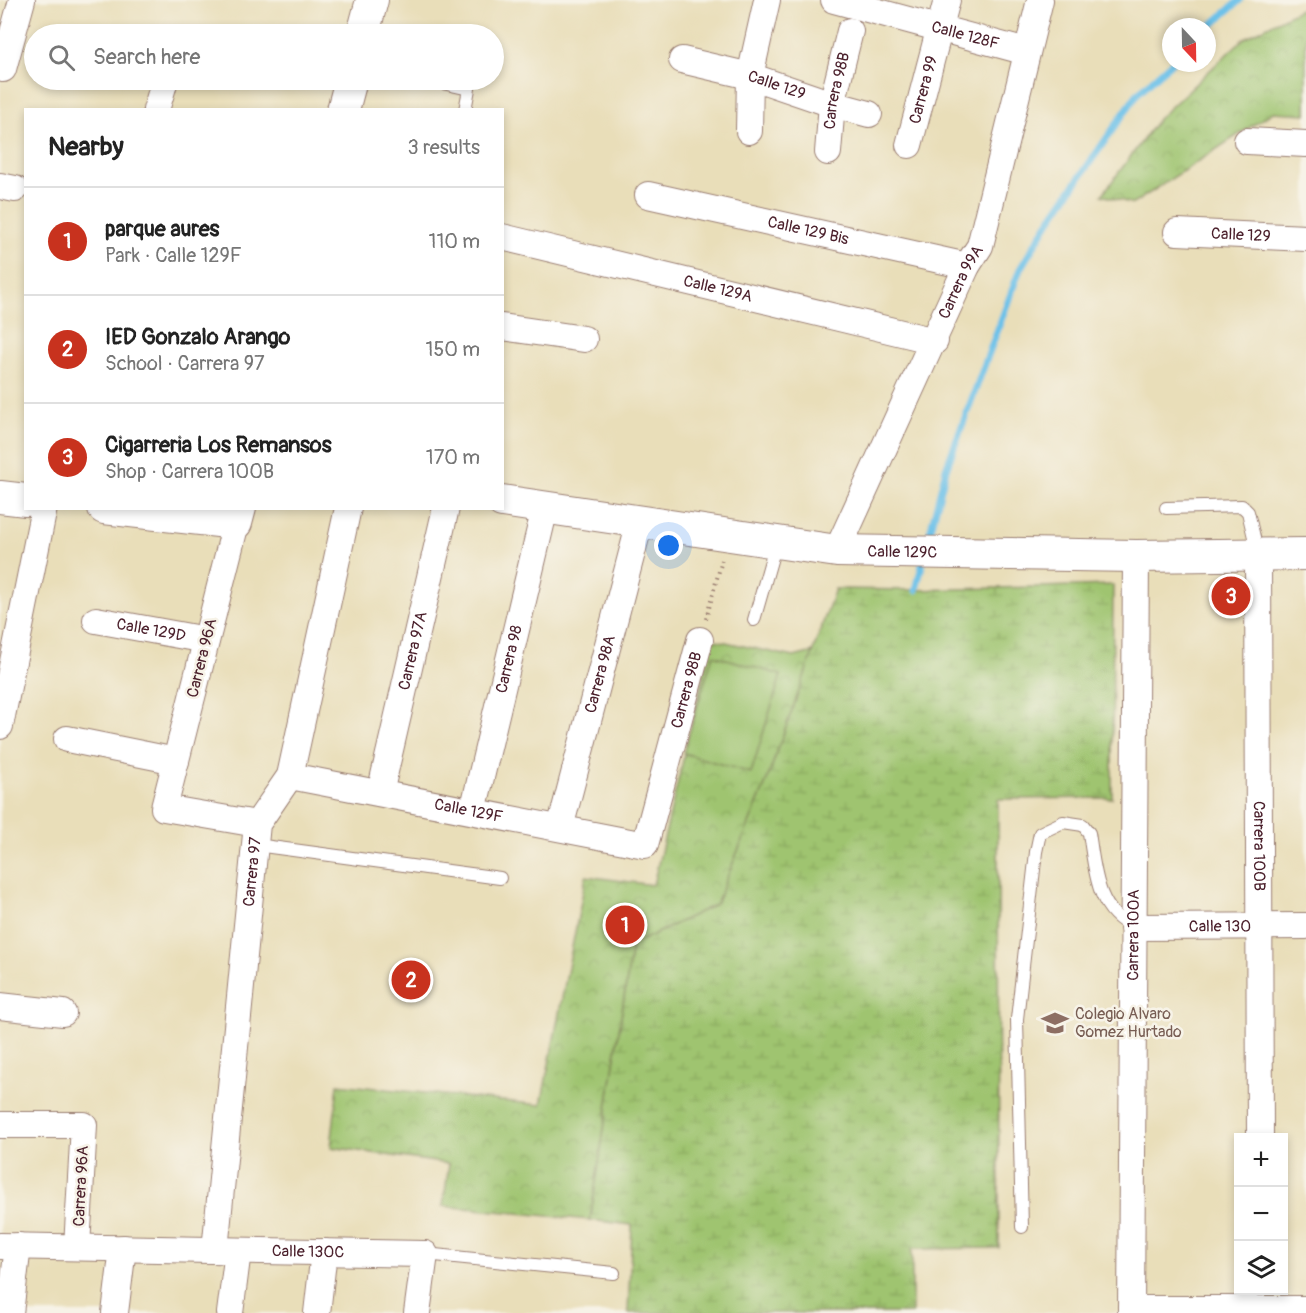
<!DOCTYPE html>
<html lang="en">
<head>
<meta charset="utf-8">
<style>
	body { margin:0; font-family:Pangolin,sans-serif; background:#f6f6f6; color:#222 }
	.controls { position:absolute; right:18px; bottom:18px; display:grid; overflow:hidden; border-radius:0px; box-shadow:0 3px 9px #0003 }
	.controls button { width:54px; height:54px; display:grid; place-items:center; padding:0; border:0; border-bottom:2px solid #e0e0e0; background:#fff; color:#222; font:30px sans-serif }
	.compass { position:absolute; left:1162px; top:18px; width:54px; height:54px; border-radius:50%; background:#fff; box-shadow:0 3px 9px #0003; rotate:158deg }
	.you { position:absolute; left:669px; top:546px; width:21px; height:21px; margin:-15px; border:4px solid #fff; border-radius:50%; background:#1a73e8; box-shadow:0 0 0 9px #1a73e833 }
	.badge { display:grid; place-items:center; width:39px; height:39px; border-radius:50%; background:#c8321e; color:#fff; font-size:20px; font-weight:700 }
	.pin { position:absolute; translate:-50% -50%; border:3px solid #fff; box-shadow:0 2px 6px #0006 }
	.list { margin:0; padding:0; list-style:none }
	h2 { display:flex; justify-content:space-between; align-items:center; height:78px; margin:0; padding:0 24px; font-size:26px }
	h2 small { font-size:20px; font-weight:400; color:#767676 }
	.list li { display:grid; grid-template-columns:39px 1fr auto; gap:18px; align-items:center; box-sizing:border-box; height:108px; padding:0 24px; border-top:2px solid #e0e0e0 }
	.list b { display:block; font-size:22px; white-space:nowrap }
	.list p { margin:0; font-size:20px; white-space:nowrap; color:#767676 }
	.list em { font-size:20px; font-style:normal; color:#767676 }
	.icon { flex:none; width:33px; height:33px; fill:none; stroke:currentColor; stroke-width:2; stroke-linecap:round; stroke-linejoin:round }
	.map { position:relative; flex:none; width:1306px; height:1313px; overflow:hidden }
	.search { position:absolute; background:#fff; box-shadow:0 3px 9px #0003; left:24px; top:24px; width:480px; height:66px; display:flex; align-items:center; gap:15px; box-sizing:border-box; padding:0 21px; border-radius:33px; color:#767676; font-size:22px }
	.panel { position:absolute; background:#fff; box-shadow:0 3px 9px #0003; left:24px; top:108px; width:480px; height:402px; border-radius:0px }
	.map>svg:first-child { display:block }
</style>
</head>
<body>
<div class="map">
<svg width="1306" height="1313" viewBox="0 0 1306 1313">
	<defs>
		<pattern id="wetland-marsh" width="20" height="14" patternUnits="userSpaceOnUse" patternTransform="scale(1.5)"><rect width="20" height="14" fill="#9fc46f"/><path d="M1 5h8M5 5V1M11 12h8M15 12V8" fill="none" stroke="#8aa860"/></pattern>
		<pattern id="park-crowns" width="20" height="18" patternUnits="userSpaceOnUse" patternTransform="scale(1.5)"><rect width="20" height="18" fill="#9fc46f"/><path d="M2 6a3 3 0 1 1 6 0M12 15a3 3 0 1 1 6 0" fill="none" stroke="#8aa860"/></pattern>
	</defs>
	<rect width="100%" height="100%" fill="#f7f3e8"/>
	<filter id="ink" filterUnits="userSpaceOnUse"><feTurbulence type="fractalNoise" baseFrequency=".0167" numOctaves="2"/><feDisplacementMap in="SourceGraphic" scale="12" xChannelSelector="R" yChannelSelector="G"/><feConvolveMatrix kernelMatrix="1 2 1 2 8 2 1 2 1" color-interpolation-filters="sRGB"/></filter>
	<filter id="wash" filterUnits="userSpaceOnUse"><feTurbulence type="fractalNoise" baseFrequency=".008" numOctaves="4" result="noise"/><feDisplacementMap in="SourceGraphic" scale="24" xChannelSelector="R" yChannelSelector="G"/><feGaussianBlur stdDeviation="1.35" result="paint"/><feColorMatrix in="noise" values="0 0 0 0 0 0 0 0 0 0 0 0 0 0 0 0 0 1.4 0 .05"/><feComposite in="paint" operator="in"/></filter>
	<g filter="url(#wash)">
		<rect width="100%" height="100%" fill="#e9deb9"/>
		<polygon fill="url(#wetland-marsh)" stroke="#74724d" stroke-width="1.5" points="1113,585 1112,798 998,799 999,1248 912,1249 912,1313 628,1313 632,1225 590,1220 632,945 716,904 765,785 835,589 916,590"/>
		<g fill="url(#park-crowns)" stroke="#74724d" stroke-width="1.5">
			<polygon points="1306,6 1306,114 1273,112 1133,204 1102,195 1159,118 1243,39"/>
			<polygon points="712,639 794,657 813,652 765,785 716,904 632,945 590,1220 443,1206 449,1164 331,1147 338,1084 541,1105 586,876 653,885"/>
		</g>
		<polygon fill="#9fc46f" stroke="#74724d" stroke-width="1.5" points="713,655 781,675 751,773 683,753"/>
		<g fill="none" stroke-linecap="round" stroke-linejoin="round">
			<g stroke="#6cc1e9" stroke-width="7">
				<polyline points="1207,29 1240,0"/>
				<polyline points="927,544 946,469 1020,269 1046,226 1138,93 1171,63"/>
				<polyline points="916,590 923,561"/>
			</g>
		</g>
	</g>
	<g filter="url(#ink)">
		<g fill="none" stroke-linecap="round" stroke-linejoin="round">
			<defs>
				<g id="service">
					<polyline points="429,80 469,89 465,110"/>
					<polyline points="1166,508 1242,506 1248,512 1258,554"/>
					<polyline points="754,620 776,543"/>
					<polyline points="256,845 500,878"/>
					<path d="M 1022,1227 L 1017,1019 L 1036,852 L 1040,833 L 1063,822 L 1083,825 L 1089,833 C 1095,869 1096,911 1133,927"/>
					<polyline points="425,1254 614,1273"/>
				</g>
				<g id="minor">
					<path id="s1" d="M 834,0 L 1027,52"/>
					<path id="s2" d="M 682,60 L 750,76 L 832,104 L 869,114"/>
					<polyline points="3,69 22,0"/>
					<polyline points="156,110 165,80"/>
					<polyline points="749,131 750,76 767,0"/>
					<polyline points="1247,141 1306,144"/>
					<path id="s3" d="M 909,145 L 947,0"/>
					<path id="s4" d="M 828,152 L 832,104 L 850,31"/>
					<polyline points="0,186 15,189"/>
					<path id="s5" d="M 648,195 L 967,266"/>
					<path id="s6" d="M 1177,232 L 1306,238"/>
					<path id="s7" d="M 502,237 L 935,341"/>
					<polyline points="502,327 584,339"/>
					<polyline points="236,523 164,808 257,824"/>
					<path id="s8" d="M 837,551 L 967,266 L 980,246 L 1040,0"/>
					<path id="s9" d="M 1258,554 L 1260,1138"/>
					<path id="s10" d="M 96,620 L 206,640"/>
					<polyline points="0,726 44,508"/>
					<polyline points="67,739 176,761"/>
					<path id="s11" d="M 290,776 L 645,845 L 700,640"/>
					<path id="s12" d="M 380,793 L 446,508"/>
					<path id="s13" d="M 473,811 L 545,508"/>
					<path id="s14" d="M 560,828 L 640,522"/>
					<path id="s15" d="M 1133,927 L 1306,926"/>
					<polyline points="0,1006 63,1013"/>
					<polyline points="0,1125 84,1125 77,1247"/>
					<path id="s16" d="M 0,1246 L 425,1254 L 417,1313"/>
					<path id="s17" d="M 215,1250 L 257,824 L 290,776 L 348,508"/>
					<polyline points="1131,1309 1306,1309"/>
					<polyline points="10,1313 18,1246"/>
					<polyline points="115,1313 123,1248"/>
					<polyline points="230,1313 238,1251"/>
					<polyline points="317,1313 324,1252"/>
					<path id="s18" d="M 1131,1313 L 1136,556"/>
				</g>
				<g id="tertiary">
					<polyline points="363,34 372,0"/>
					<polyline points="343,110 351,80"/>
					<polyline points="0,497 26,500"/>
					<path id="s19" d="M 502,501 L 837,551 L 1136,556 L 1306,554"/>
					<polyline points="104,508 236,523 240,508"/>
				</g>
			</defs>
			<use href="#service" stroke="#9a7e72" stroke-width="14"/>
			<use href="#minor" stroke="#9a7e72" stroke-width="28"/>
			<use href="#tertiary" stroke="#9a7e72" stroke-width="34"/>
			<polyline stroke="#9a7e72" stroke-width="4" stroke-dasharray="1.5 4.5" stroke-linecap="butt" points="706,619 722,560"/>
			<use href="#service" stroke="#fff" stroke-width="12"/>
			<use href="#minor" stroke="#fff" stroke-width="26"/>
			<use href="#tertiary" stroke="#fff" stroke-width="32"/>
		</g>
	</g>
	<defs>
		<symbol id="school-bare" viewBox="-9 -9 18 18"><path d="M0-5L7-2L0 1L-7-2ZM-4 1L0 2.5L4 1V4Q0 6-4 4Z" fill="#8d6e63" stroke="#f7f3e8" stroke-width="2.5" paint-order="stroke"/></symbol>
	</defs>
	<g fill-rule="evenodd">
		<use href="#school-bare" x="1036" y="1004" width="38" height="38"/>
	</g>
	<g text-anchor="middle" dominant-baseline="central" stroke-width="5" stroke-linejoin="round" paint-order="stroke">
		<g font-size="16" fill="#4a1f2b" stroke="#f7f3e8">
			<text stroke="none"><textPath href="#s1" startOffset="136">Calle 128F</textPath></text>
			<text stroke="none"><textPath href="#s2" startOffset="98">Calle 129</textPath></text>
			<text stroke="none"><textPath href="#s3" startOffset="57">Carrera 99</textPath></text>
			<text stroke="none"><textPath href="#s4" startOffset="62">Carrera 98B</textPath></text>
			<text stroke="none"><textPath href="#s5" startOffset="164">Calle 129 Bis</textPath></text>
			<text stroke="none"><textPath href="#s6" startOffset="64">Calle 129</textPath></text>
			<text stroke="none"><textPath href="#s8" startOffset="296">Carrera 99A</textPath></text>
			<text stroke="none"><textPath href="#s7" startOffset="222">Calle 129A</textPath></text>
			<text stroke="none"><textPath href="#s19" startOffset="404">Calle 129C</textPath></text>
			<text stroke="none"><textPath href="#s10" startOffset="56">Calle 129D</textPath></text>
			<text stroke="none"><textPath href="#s12" startOffset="146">Carrera 97A</textPath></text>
			<text transform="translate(202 658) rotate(-76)">Carrera 96A</text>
			<text stroke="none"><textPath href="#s13" startOffset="156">Carrera 98</textPath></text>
			<text stroke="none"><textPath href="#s14" startOffset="159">Carrera 98A</textPath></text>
			<text stroke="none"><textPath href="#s11" startOffset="522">Carrera 98B</textPath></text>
			<text stroke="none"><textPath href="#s11" startOffset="182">Calle 129F</textPath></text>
			<text stroke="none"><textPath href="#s9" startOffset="292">Carrera 100B</textPath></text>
			<text stroke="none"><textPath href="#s17" startOffset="380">Carrera 97</textPath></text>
			<text stroke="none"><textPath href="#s15" startOffset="87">Calle 130</textPath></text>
			<text stroke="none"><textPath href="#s18" startOffset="378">Carrera 100A</textPath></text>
			<text transform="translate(81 1186) rotate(-87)">Carrera 96A</text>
			<text stroke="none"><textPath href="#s16" startOffset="308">Calle 130C</textPath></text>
		</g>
		<g font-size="16" fill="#785e54" stroke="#f7f3e8" text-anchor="start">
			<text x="1075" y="1014">Colegio Alvaro<tspan x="1075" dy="18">Gomez Hurtado</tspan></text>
		</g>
	</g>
</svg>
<div class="controls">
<button>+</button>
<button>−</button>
<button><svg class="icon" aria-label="layers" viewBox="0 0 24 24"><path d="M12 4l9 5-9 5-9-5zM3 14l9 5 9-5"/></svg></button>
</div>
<svg class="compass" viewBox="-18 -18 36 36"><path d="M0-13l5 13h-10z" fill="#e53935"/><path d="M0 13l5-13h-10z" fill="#767676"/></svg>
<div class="you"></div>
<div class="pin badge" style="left:625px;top:925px">1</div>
<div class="pin badge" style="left:411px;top:980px">2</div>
<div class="pin badge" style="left:1231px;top:596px">3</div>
<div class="search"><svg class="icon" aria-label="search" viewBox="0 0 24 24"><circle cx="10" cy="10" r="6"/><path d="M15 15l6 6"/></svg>Search here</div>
<section class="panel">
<h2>Nearby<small>3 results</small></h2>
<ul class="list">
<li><span class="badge">1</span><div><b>parque aures</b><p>Park · Calle 129F</p></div><em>110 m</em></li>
<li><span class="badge">2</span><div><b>IED Gonzalo Arango</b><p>School · Carrera 97</p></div><em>150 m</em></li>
<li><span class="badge">3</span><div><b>Cigarreria Los Remansos</b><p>Shop · Carrera 100B</p></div><em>170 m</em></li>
</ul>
</section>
</div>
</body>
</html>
